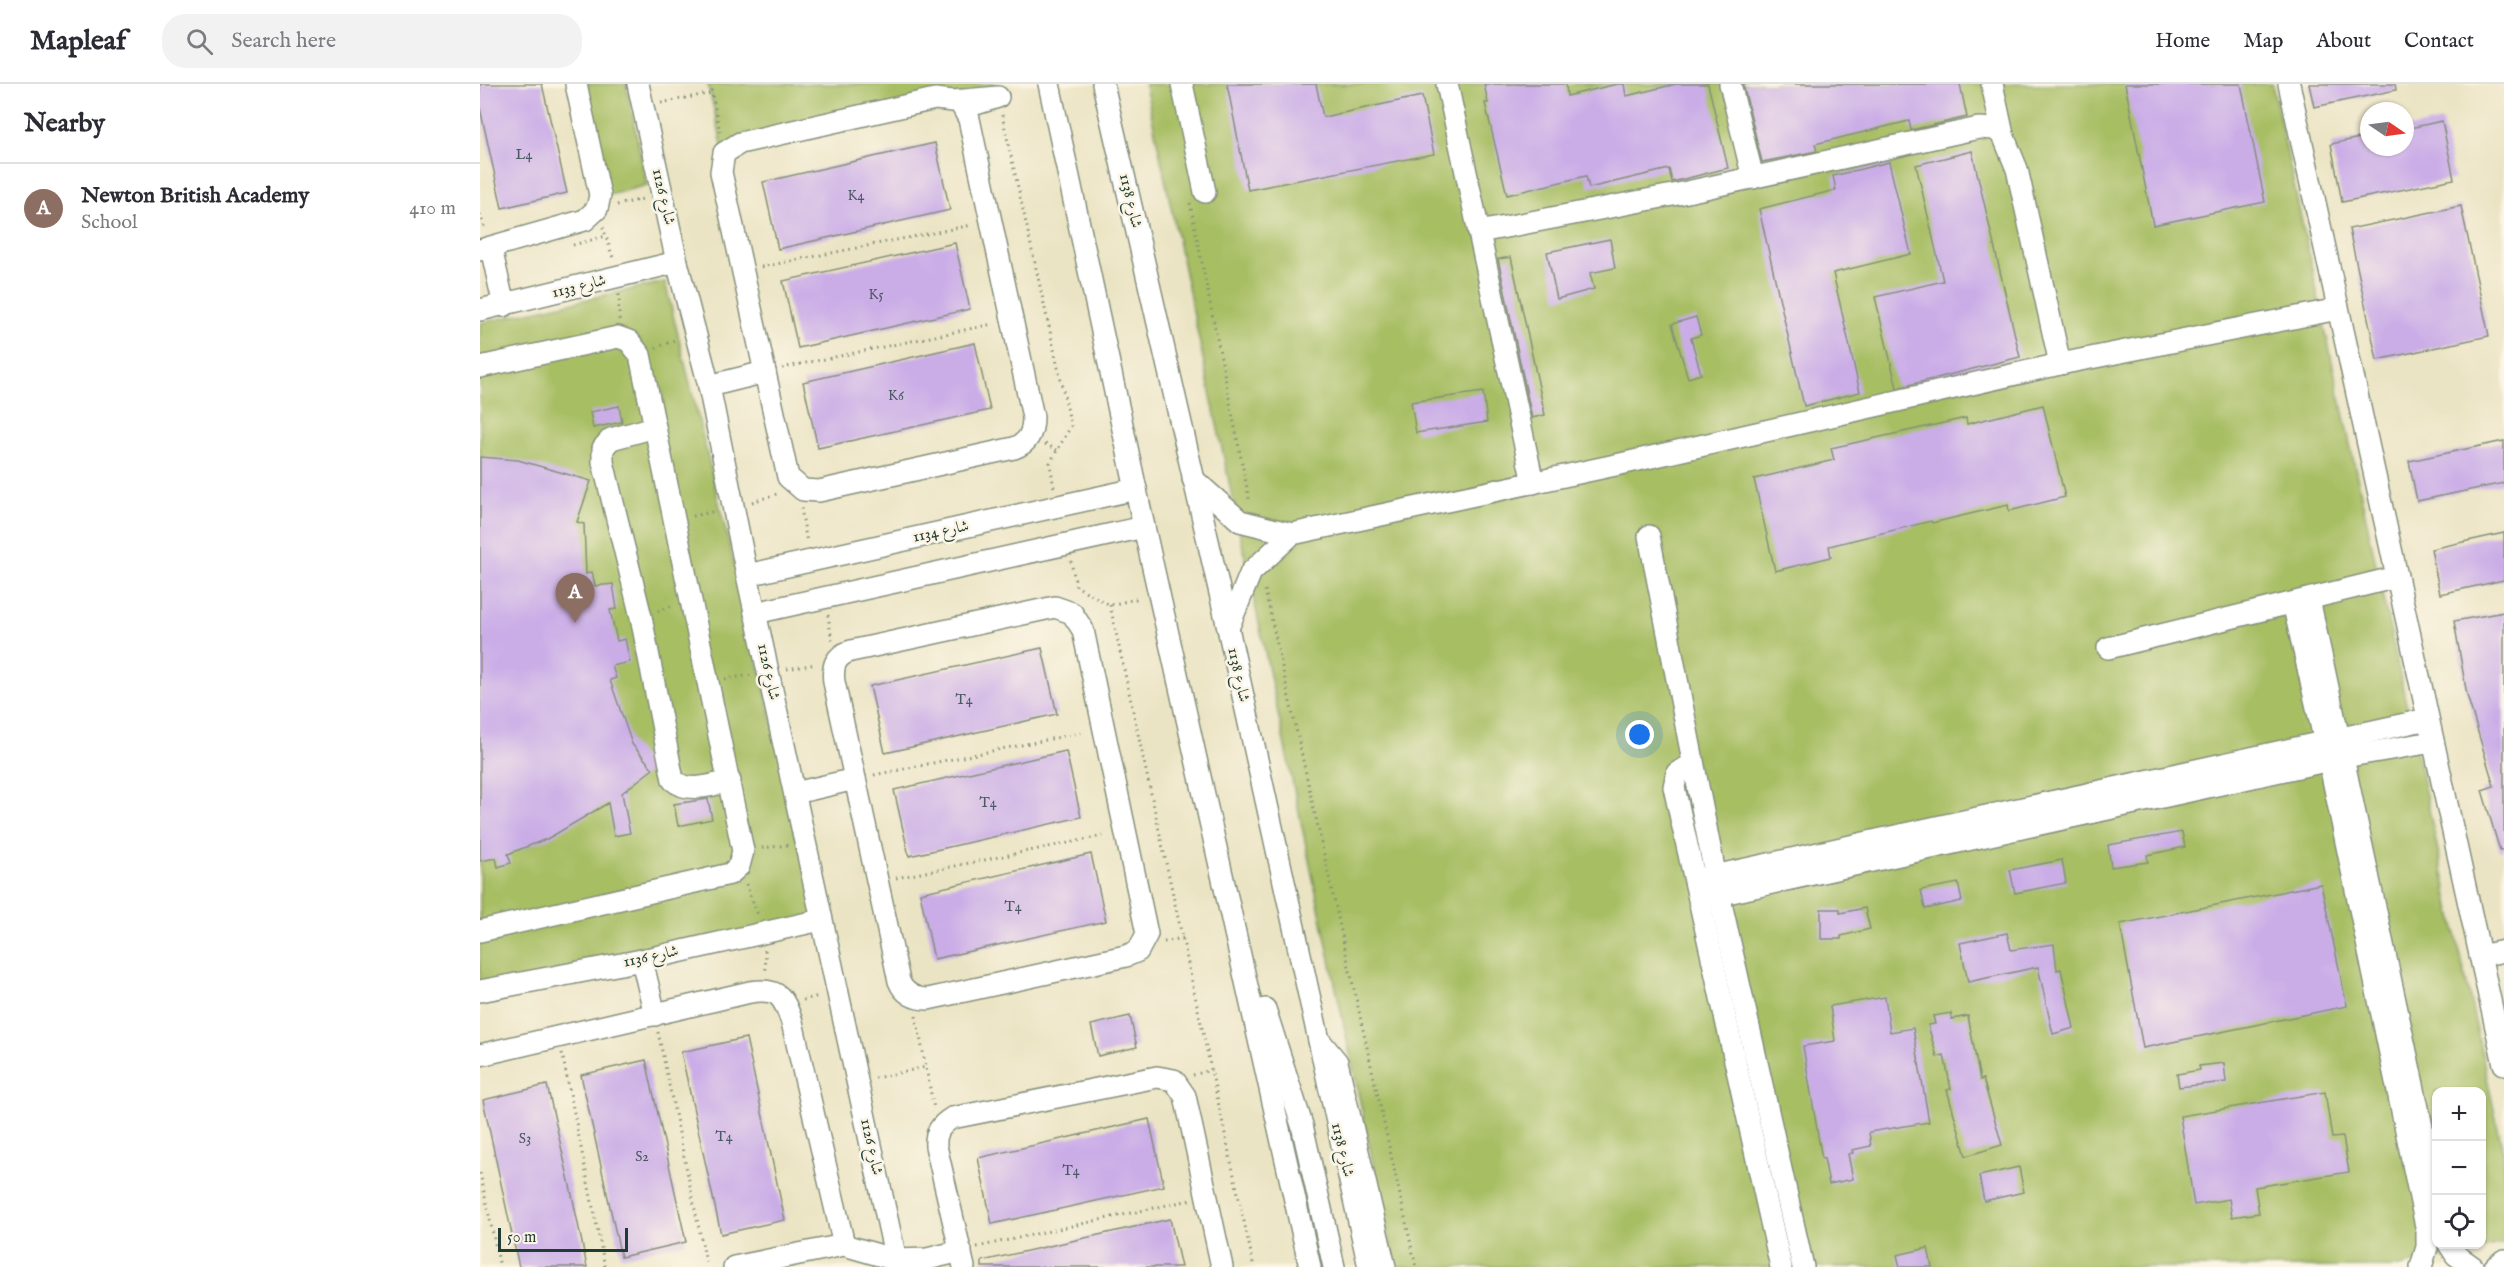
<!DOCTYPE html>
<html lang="en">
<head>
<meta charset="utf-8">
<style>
	body { margin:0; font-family:"IM FELL English",Amiri,serif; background:#f2f2f3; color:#2b2b33 }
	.controls { position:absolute; right:18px; bottom:18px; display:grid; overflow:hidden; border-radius:12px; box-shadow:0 2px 4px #0004 }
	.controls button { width:54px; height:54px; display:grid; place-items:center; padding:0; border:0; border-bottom:2px solid #e1e1e2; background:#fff; color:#2b2b33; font:30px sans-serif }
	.compass { position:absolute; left:1880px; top:18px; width:54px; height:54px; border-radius:50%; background:#fff; box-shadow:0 2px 4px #0004; rotate:103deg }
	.scale { position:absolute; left:18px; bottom:15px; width:130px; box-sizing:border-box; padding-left:6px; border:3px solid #1f3d34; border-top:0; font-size:16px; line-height:21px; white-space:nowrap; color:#1f3d34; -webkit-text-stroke:4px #fcf5e5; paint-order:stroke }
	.you { position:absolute; left:1160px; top:651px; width:21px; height:21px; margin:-15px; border:4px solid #fff; border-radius:50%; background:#1a73e8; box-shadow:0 0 0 9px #1a73e833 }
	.badge { display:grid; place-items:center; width:39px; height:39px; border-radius:50%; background:#b45309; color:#fff; font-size:20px; font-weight:700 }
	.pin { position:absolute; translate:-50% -50px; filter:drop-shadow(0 2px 3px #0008) }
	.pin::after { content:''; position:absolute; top:32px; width:21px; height:18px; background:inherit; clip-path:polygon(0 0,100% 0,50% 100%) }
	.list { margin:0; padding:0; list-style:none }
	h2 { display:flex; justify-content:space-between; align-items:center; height:78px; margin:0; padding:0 24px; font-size:26px }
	h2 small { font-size:20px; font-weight:400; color:#7c7c81 }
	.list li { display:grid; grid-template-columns:39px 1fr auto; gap:18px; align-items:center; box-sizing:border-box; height:90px; padding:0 24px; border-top:2px solid #e1e1e2 }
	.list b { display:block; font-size:22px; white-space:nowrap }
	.list p { margin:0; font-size:20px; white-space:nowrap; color:#7c7c81 }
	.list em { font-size:20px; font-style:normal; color:#7c7c81 }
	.icon { flex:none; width:33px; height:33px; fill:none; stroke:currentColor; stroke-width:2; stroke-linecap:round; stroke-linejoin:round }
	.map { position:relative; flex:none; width:2024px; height:1183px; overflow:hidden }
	header { display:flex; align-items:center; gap:36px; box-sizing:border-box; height:84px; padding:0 30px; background:#fff; border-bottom:2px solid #e1e1e2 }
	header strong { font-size:28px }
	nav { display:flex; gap:33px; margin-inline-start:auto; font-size:21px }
	.search { width:420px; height:54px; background:#f2f2f3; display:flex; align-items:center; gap:15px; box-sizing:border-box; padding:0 21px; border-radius:24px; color:#7c7c81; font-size:22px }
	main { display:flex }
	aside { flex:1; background:#fff }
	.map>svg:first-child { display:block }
</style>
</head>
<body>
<header>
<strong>Mapleaf</strong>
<div class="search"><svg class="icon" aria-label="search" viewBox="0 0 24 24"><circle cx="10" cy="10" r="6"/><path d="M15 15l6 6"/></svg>Search here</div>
<nav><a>Home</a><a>Map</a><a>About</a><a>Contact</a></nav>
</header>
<main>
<aside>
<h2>Nearby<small></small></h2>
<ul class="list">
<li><span class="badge" style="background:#8d6e63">A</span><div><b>Newton British Academy</b><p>School</p></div><em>410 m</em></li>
</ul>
</aside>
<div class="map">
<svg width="2024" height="1183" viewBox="0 0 2024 1183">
	<rect width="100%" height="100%" fill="#fcf5e5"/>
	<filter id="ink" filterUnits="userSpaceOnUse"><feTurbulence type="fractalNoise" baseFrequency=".0167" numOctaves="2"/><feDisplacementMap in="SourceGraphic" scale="12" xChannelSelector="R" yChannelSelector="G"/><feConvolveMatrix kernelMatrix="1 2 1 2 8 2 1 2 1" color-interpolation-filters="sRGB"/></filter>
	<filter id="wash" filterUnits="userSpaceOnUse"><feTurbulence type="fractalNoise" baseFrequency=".008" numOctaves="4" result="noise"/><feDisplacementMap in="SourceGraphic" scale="24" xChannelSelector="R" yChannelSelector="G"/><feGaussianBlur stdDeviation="1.35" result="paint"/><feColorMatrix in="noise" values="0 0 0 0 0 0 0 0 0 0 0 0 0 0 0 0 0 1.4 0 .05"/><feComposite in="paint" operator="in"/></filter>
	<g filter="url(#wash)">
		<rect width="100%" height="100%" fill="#ebe4c4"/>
		<g fill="#a7be63" stroke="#637e4c" stroke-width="1.5" fill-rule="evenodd">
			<polygon points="106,0 146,0 167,101 129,111"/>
			<polygon points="228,0 515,0 518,13 244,69"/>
			<path d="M 665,0 L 1792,0 L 2024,1072 L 2024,1159 L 1919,1183 L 915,1183 ZM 1956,1008 L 2002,1008 L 2002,1160 L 1956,1160 Z"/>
			<polygon points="185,198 341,836 0,913 0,239"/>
		</g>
		<g id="blocks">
			<g fill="#caade7">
				<polygon points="0,0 62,0 87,109 22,124 0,24"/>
				<polygon points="747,0 836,0 843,33 942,12 954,70 768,106"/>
				<polygon points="1004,0 1086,0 1087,12 1137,0 1144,0 1146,12 1196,0 1228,0 1248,84 1192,98 1189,85 1109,104 1106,92 1027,111 1005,19 1008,19"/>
				<polygon points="1263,0 1480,0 1487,33 1431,46 1429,37 1335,60 1337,67 1282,78"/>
				<polygon points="1645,0 1761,0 1785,118 1673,141"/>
				<polygon points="1829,0 1915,0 1916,6 1834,23"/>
				<polygon points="1962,37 1974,95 1862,118 1851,60 1889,52 1889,63 1925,63 1925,45"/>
				<polygon points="455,59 470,126 298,165 283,98"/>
				<polygon points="1492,67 1540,273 1417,304 1395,213 1463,197 1436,81"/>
				<polygon points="1409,78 1431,170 1353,189 1380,308 1324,322 1279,125 1356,106 1353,92"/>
				<polygon points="1981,122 2009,252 1897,276 1869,145"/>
				<polygon points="1130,155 1135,184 1110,189 1114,205 1077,215 1067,168"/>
				<polygon points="475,159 490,225 318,264 303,197"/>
				<polygon points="1031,173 1065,331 1052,334 1018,175"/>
				<polygon points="1216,233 1221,251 1211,254 1221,290 1208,294 1192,240"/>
				<polygon points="495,259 510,326 338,364 323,298"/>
				<polygon points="1003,308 1007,338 936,349 931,318"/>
				<polygon points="1563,321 1585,413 1529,427 1528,421 1452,439 1451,437 1349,462 1351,473 1295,487 1274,395 1354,376 1351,364 1486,334 1487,340"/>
				<polygon points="139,322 142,338 113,344 110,328"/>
				<polygon points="2024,357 2024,399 1937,417 1929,377"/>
				<polygon points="0,373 38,376 111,397 97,438 104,440 106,490 112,488 115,502 133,500 137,525 130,526 137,557 145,555 150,578 132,582 136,594 130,596 152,660 173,685 142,709 150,749 134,752 128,719 69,754 28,770 31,779 18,783 16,774 0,777"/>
				<polygon points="2024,449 2024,496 1960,510 1951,465"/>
				<polygon points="2024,528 2024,766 2020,767 2002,706 2014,702 1987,611 1974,537"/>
				<polygon points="562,564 577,630 405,669 390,602"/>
				<polygon points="586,667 601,733 429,772 414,706"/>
				<polygon points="228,715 232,735 198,742 194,720"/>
				<polygon points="1702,748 1705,763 1667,771 1668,778 1631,783 1628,761"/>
				<polygon points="611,770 626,837 454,875 440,809"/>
				<polygon points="1582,776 1586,799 1535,809 1530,786"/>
				<polygon points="1478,799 1482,817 1445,825 1441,806"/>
				<polygon points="1841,800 1867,922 1663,964 1640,840"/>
				<polygon points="1385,824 1390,845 1361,852 1361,855 1341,855 1341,825 1360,825 1360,829"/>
				<polygon points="1527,849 1531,866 1574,860 1577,886 1581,885 1594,944 1573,950 1558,883 1488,898 1480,859"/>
				<polygon points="1405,913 1410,948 1433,944 1449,1038 1389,1048 1391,1062 1372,1066 1373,1069 1368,1070 1373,1095 1349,1100 1344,1074 1342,1075 1323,962 1355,957 1350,922"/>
				<polygon points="1471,929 1472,935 1488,932 1500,996 1503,995 1522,1061 1486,1072 1467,1006 1471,1005 1464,971 1457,973 1448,941 1455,940 1453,932"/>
				<polygon points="650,932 657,963 618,972 611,941"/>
				<polygon points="266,954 305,1136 241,1150 201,968"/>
				<polygon points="166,976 206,1158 141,1173 101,991"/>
				<polygon points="1744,979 1746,998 1699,1003 1697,990 1720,986 1719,982"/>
				<polygon points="67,1001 91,1106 107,1183 39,1183 3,1016"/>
				<polygon points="1845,1008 1852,1054 1863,1053 1869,1088 1775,1103 1779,1129 1752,1133 1749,1115 1714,1121 1700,1032"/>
				<polygon points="669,1035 684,1102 512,1140 498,1074"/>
				<polygon points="1539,1083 1544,1108 1504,1117 1499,1092"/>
				<polygon points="690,1135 701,1183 502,1183 502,1177"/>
				<polygon points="1448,1164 1452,1183 1420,1183 1417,1171"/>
			</g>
		</g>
	</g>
	<g filter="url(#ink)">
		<use href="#blocks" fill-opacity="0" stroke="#85907c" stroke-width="1.5"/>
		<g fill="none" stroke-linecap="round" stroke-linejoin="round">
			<defs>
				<g id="minor">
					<polyline points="158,0 197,178 229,302 267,491 416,1176"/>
					<polyline points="569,0 664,443 830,1183"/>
					<polyline points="623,0 748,544 889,1183"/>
					<polyline points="702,0 725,108"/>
					<polyline points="967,0 1053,399"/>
					<polyline points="1250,0 1273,94"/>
					<polyline points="1512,0 1523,51"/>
					<polyline points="1809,0 2024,980"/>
					<path d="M 518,13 L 483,24 L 489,35 L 553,333 C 553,348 549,359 534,364 L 339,407 L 323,406 L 308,393 L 241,88 L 244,69 L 260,59 L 455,15 L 473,17 Z"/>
					<polyline points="999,148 1198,110 1499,44 1514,45 1523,51 1537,85 1580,280"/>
					<polyline points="11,164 24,222"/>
					<polyline points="0,166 105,136 117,125 120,111 96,0"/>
					<polyline points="0,226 197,178"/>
					<polyline points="0,283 138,253 149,257 160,271 263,767 259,782 250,790 0,847"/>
					<polyline points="229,302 285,288"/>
					<path d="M 175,343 L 131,355 L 123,364 L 123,378 L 161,533 L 193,696 C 209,710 230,701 250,697"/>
					<polyline points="713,395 760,437 812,450 1145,379 1580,280 1858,225"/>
					<polyline points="1169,452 1239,810 1323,1183"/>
					<polyline points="267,491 656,405"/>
					<polyline points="1829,515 1956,1108"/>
					<polyline points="1813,519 1849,676 1947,1147 1947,1163 1941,1183"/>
					<path d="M 575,523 L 592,529 L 603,546 L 667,850 L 658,867 L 646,872 L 448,915 C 435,915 424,910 419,897 L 354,598 C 352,582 355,572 371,567 Z"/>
					<polyline points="275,529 664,443"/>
					<polyline points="748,544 771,488 812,450"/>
					<polyline points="1628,564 1917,493"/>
					<polyline points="1213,680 1197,689 1194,703 1301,1183"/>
					<polyline points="315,709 375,695"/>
					<polyline points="1216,796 1948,635"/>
					<polyline points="1220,815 1864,673 1953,658"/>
					<polyline points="2000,872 2024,867"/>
					<polyline points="162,876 175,931"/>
					<polyline points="0,907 162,876 341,836"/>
					<polyline points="785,925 822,1041 854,1183"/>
					<polyline points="839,956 857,978 905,1183"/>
					<path d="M 0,971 L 270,908 C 299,904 303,912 312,938 L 364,1161"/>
					<polyline points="1969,1160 1976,1171 1993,1183"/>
					<polyline points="254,1183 364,1161 416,1176 447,1175 481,1167"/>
					<path d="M 484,1183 L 456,1062 C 455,1049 460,1041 472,1034 L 677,993 L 694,996 L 705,1012 L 742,1183"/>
					<polyline points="2015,1183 2024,1176"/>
				</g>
			</defs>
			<use href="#minor" stroke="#85907c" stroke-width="24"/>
			<g stroke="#85907c" stroke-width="3" stroke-dasharray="1.5 4.5" stroke-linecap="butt">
				<polyline points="230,0 240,48"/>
				<polyline points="181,19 232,9"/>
				<polyline points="522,31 591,342 570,379 574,404"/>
				<polyline points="710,119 770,419"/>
				<polyline points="137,121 163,115"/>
				<polyline points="0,130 5,145"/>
				<polyline points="123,143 133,174"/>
				<polyline points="93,161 126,152"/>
				<polyline points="281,183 492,141"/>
				<polyline points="139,236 139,210"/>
				<polyline points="176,264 197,255"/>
				<polyline points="302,284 513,240"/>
				<polyline points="565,360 577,366"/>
				<polyline points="272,418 300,409"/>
				<polyline points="321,424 327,459"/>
				<polyline points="213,432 236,427"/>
				<polyline points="591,477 596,502 630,521 660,514"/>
				<polyline points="785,506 936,1183"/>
				<polyline points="630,521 774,1183"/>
				<polyline points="178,527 192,522"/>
				<polyline points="348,531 352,557"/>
				<polyline points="307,585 336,580"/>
				<polyline points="245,595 271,591"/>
				<polyline points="394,691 605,648"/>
				<polyline points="282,764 309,761"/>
				<polyline points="416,794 627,751"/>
				<polyline points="266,800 278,831"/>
				<polyline points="684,858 703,854"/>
				<polyline points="285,866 286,889"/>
				<polyline points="323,916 339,912"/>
				<polyline points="436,932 454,1025"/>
				<polyline points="178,948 227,1183"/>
				<polyline points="82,969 125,1183"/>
				<polyline points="713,991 731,986"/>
				<polyline points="395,994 446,983"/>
				<polyline points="0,1089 20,1183"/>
				<polyline points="497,1163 710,1116"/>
			</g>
			<use href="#minor" stroke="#fff" stroke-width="21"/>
		</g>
	</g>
	<g text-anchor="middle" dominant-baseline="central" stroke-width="5" stroke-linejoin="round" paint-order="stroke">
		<g font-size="14" fill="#4a5961">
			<text x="44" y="71">L4</text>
			<text x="376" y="112">K4</text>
			<text x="396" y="211">K5</text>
			<text x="416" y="312">K6</text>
			<text x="484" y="616">T4</text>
			<text x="508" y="719">T4</text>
			<text x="533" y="823">T4</text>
			<text x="244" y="1053">T4</text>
			<text x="45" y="1055">S3</text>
			<text x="162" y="1073">S2</text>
			<text x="591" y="1087">T4</text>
		</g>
		<g font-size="16" fill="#1f3d34" stroke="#fcf5e5">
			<text transform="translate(183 113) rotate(77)">شارع 1126</text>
			<text transform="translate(650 117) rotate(77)">شارع 1138</text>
			<text transform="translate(99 203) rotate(-14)">شارع 1133</text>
			<text transform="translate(461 448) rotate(-12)">شارع 1134</text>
			<text transform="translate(288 588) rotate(78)">شارع 1126</text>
			<text transform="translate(758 591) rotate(78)">شارع 1138</text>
			<text transform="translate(171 873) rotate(-12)">شارع 1136</text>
			<text transform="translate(391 1063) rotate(78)">شارع 1126</text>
			<text transform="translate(862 1066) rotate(77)">شارع 1138</text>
		</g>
	</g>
</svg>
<div class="controls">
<button>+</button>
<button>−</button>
<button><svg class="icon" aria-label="locate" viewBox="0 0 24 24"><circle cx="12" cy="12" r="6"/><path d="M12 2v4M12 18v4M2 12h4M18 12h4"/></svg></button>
</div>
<svg class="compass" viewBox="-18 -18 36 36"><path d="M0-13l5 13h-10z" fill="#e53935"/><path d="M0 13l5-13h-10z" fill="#7c7c81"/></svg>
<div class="scale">50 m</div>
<div class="you"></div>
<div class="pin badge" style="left:95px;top:539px;background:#8d6e63">A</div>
</div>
</main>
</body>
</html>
